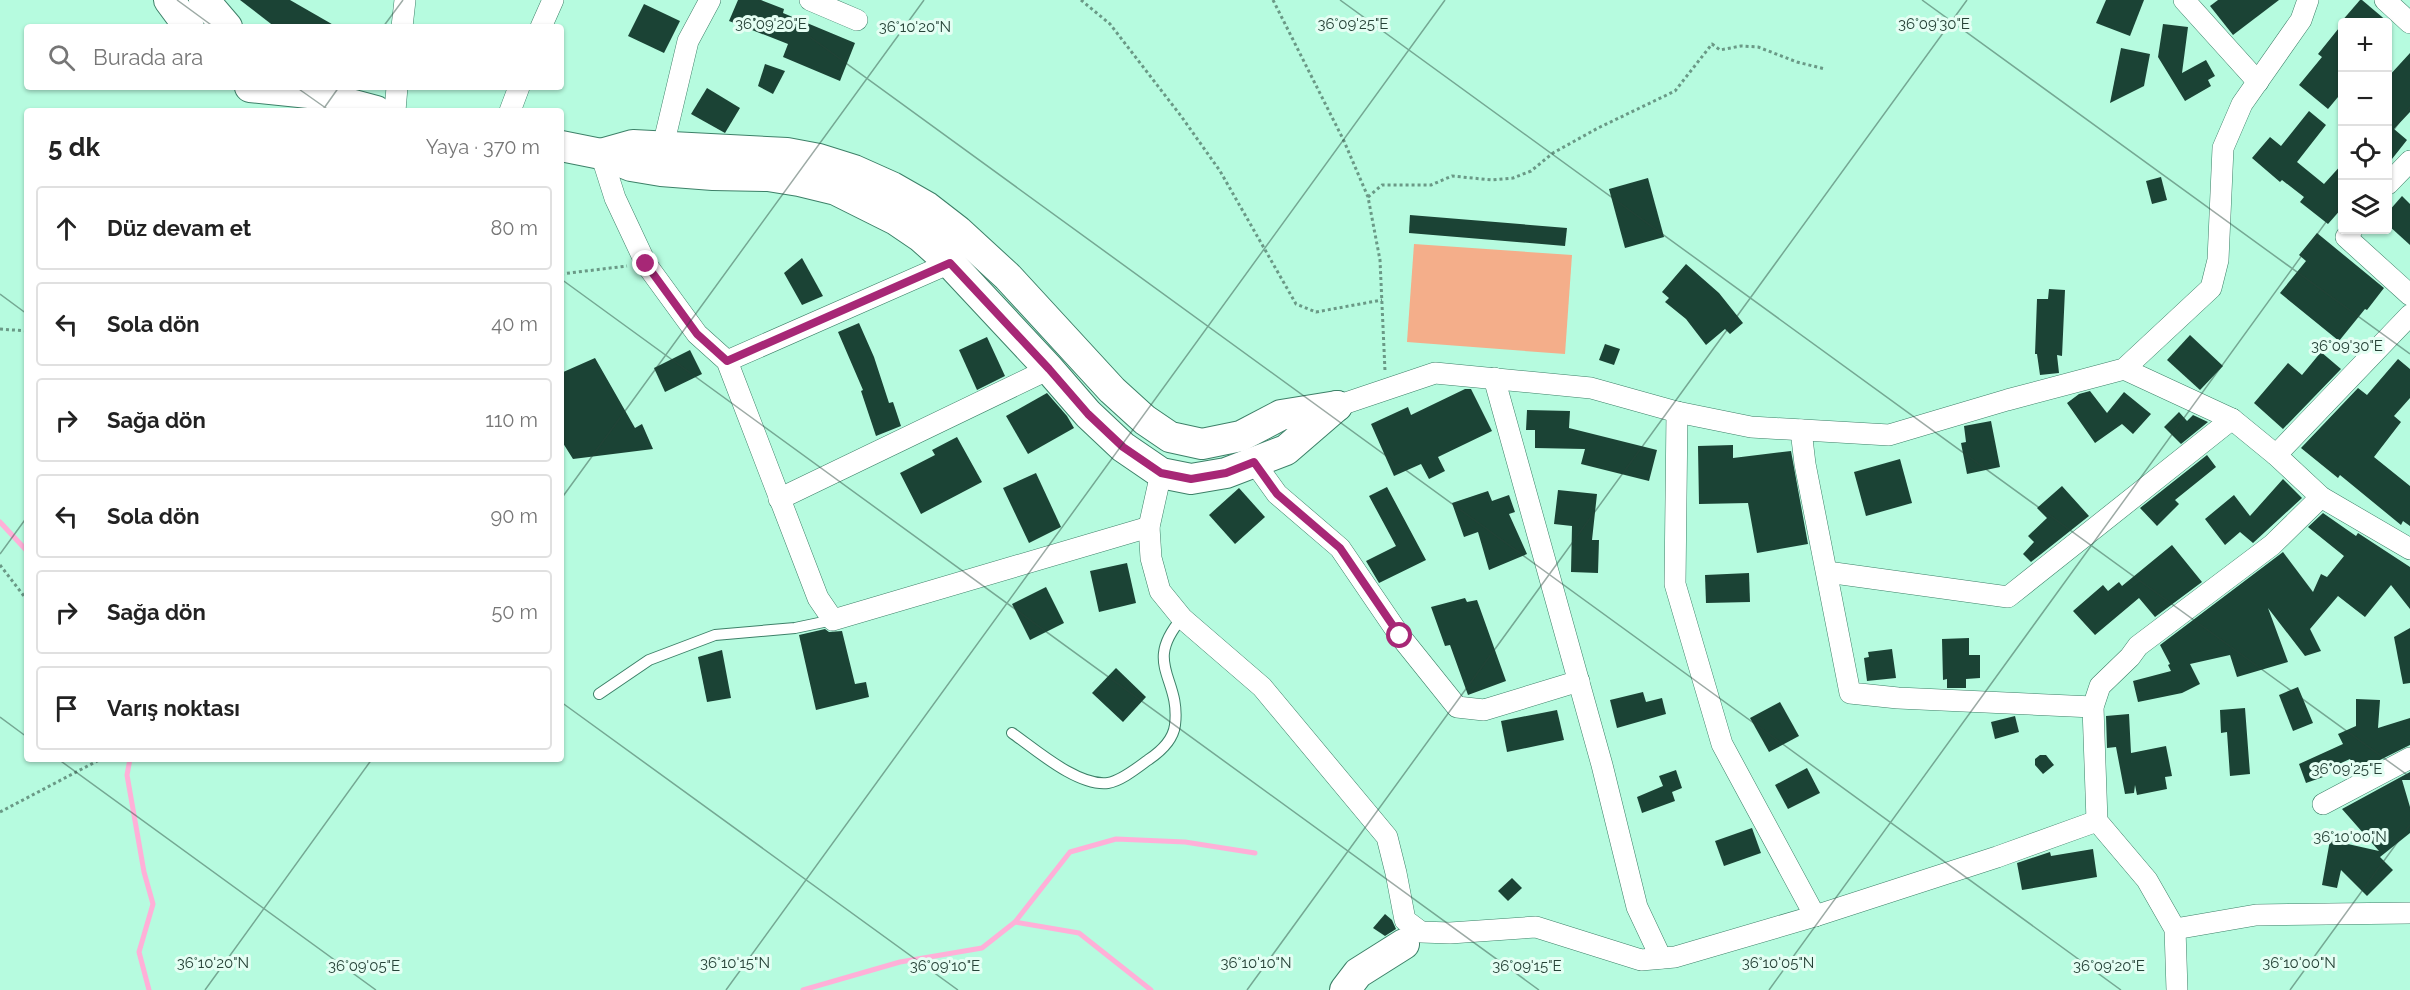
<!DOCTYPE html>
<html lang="tr">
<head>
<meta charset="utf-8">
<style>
	body { margin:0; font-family:Raleway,sans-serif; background:#f6f6f6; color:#222 }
	.controls { position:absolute; right:18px; top:18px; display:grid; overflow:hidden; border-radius:6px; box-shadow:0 2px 4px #0004 }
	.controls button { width:54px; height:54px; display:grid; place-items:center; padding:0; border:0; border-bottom:2px solid #e0e0e0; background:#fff; color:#222; font:30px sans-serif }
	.stop { position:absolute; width:18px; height:18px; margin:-14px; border:4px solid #a72776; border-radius:50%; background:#fff }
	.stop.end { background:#a72776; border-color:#fff; box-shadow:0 2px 6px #0008 }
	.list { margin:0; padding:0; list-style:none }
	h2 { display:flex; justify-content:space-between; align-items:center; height:78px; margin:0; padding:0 24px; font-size:26px }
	h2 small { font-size:20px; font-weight:400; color:#767676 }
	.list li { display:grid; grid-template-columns:39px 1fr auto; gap:18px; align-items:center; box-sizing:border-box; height:84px; margin:0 12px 12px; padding:0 12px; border:2px solid #e0e0e0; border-radius:6px }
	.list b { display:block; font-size:22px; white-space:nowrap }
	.list em { font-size:20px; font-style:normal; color:#767676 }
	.icon { flex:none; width:33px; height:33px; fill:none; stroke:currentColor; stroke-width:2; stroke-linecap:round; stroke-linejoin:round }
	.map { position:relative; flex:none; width:2410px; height:990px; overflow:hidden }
	.search { position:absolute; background:#fff; box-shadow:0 2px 4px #0004; left:24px; top:24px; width:540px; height:66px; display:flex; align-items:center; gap:15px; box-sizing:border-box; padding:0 21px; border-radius:6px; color:#767676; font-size:22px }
	.panel { position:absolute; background:#fff; box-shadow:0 2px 4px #0004; left:24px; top:108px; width:540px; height:654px; border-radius:6px }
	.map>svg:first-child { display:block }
</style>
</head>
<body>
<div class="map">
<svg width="2410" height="990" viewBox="0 0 2410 990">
	<rect width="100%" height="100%" fill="#b6fbdf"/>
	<polygon fill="#f4ae8a" points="1414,244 1572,255 1565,354 1407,342"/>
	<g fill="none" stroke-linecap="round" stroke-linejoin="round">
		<g stroke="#ffb0d8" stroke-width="5">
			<polyline points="0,522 27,551"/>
			<polyline points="130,759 127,775 144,872 153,904 139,952 149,990"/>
			<polyline points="1015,922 1079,933 1151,990"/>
			<polyline points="803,990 900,962 982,948 1015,922 1070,852 1116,839 1185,842 1255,853"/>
		</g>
	</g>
	<g fill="#1b4335">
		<polygon points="240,0 290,0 337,27 275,27"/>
		<polygon points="738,0 761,0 784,9 783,13 855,43 840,81 783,57 788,44 729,21"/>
		<polygon points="2106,0 2144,0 2130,36 2096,23"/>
		<polygon points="2218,0 2279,0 2233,35 2210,6"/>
		<polygon points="2360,0 2362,0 2388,22 2341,22"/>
		<polygon points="644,4 680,21 664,53 628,36"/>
		<polygon points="2343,23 2343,91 2328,109 2299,85 2322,57 2318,54"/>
		<polygon points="2163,24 2188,27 2182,73 2206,60 2215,76 2208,80 2211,86 2185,101 2158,57"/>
		<polygon points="2121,48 2150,54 2144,86 2110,103"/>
		<polygon points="2410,53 2410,112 2394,129 2407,140 2388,164 2388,77"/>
		<polygon points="765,64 785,71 773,94 758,86"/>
		<polygon points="707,88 740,108 725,133 691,114"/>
		<polygon points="2309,111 2326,125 2297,162 2324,184 2343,163 2343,207 2328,224 2300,202 2304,197 2282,180 2280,182 2252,158 2270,137 2281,146"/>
		<polygon points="2161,177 2167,200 2152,204 2146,181"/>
		<polygon points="1648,178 1664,237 1625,248 1609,189"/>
		<polygon points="2402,196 2410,204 2410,245 2388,225 2388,212"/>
		<polygon points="1410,215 1567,228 1565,246 1409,233"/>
		<polygon points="2317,233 2384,288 2367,310 2365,309 2339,341 2280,293 2306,261 2299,255"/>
		<polygon points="802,258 823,296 802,305 784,273"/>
		<polygon points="1686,264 1719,293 1743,323 1730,334 1725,329 1706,345 1686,319 1665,302 1669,298 1662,292"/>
		<polygon points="2049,289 2065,290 2062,356 2057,355 2059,373 2040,375 2037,354 2035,354 2037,299 2048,299"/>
		<polygon points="859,323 874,357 889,403 893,402 901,426 876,436 861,391 863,390 838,332"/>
		<polygon points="2190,335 2223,366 2200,390 2167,360"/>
		<polygon points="987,337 1005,376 977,390 959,350"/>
		<polygon points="1605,344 1620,349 1614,365 1599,360"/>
		<polygon points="690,350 702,374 665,392 654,368"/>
		<polygon points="2321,352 2341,369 2283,429 2254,403 2288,363 2302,375"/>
		<polygon points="595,358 635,428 642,424 653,449 573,459 561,440 561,373"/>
		<polygon points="2398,359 2410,369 2410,398 2394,416 2401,422 2374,457 2410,486 2410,526 2403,521 2401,525 2340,475 2338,478 2301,448 2358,388 2367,395"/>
		<polygon points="1465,389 1471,389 1492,431 1438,457 1445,471 1429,479 1421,464 1394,476 1371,424 1408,407 1411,415"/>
		<polygon points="2090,391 2107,413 2124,392 2151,414 2133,434 2122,424 2095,443 2067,403 2079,394"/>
		<polygon points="1047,393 1067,416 1074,428 1028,454 1006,416"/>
		<polygon points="1527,410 1570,411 1569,428 1657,450 1649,481 1581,464 1585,449 1535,448 1535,430 1526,430"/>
		<polygon points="2179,412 2187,421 2193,415 2208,422 2181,444 2164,427"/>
		<polygon points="1991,421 2000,467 1967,474 1961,443 1966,442 1964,426"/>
		<polygon points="957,437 982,482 921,514 900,473 935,455 932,450"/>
		<polygon points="1733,445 1733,458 1791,451 1808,544 1757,553 1748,503 1699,504 1698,446"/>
		<polygon points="2207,455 2216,467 2175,500 2179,504 2157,526 2140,508"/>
		<polygon points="1900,459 1912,503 1866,516 1854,472"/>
		<polygon points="1036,473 1061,527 1029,543 1003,488"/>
		<polygon points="2283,479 2302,498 2253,543 2240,532 2225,545 2205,519 2234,495 2250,516"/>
		<polygon points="2062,486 2089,516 2031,562 2023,554 2034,542 2028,536 2047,518 2037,508"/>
		<polygon points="1387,487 1426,560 1379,583 1366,561 1396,546 1369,496"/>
		<polygon points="1239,488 1265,517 1235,544 1209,515"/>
		<polygon points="1558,490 1597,494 1592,540 1599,540 1598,573 1571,572 1572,526 1554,524"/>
		<polygon points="1488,491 1492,501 1509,495 1515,512 1509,514 1527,554 1489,570 1478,532 1464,537 1452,503"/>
		<polygon points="2323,513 2356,536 2358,533 2410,567 2410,609 2391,585 2365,617 2338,596 2310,629 2321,651 2305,656 2268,608 2288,662 2237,677 2230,655 2190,664 2200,684 2182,693 2138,702 2133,681 2171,671 2168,665 2170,664 2160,645 2283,552 2313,592 2321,574 2327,577 2344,556 2308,527"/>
		<polygon points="2172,545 2202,582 2155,617 2139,598 2095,635 2073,611 2103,585 2108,591 2119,582 2122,586"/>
		<polygon points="1127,563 1136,603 1099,612 1090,571"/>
		<polygon points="1749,573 1750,602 1706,603 1705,575"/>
		<polygon points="1046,587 1064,623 1030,640 1012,604"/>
		<polygon points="1465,598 1467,602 1477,600 1506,681 1468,695 1450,645 1445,646 1431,607"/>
		<polygon points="2410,628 2410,683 2403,684 2394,637"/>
		<polygon points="825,629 829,632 842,631 855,684 866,682 869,697 816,710 799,635"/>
		<polygon points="1969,638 1969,655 1980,655 1980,678 1966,679 1966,688 1947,688 1947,679 1943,680 1942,639"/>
		<polygon points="1892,649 1896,678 1867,681 1864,658 1869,657 1868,652"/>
		<polygon points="722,650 731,698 707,702 698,657"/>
		<polygon points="1116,668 1146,697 1123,722 1092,693"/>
		<polygon points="2298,687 2313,723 2293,731 2279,695"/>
		<polygon points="1643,692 1646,702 1662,698 1666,714 1617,728 1610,700"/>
		<polygon points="2356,699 2380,700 2378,728 2410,718 2410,745 2356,772 2350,759 2321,772 2323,777 2306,783 2299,764 2343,744 2338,734 2356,726"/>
		<polygon points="1780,702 1799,736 1769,752 1750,718"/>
		<polygon points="2245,708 2250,774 2230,776 2227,732 2221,733 2220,710"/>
		<polygon points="1557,710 1564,740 1507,752 1501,721"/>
		<polygon points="2129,714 2131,753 2166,746 2172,776 2165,777 2167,789 2137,795 2135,785 2134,793 2125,794 2116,747 2107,748 2106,716"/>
		<polygon points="2015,716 2019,732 1995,739 1991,722"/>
		<polygon points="2040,755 2046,755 2054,765 2043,774 2035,765 2035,759"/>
		<polygon points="1807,768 1820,793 1788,809 1775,785"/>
		<polygon points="1676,770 1682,788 1672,792 1675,801 1642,813 1637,797 1663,786 1659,776"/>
		<polygon points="2410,772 2410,780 2402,780 2410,807 2410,833 2380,857 2393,870 2367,896 2341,870 2337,888 2322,885 2330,840 2379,851 2342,809"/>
		<polygon points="1752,828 1761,853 1724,866 1715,841"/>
		<polygon points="2093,849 2097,877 2022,890 2017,863 2050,852 2051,856"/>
		<polygon points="1512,878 1522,888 1508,901 1498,891"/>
		<polygon points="1385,914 1392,920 1396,929 1385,936 1373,928"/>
	</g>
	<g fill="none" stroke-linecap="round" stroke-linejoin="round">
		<defs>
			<g id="lane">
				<polyline points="599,694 649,660 715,635 795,628 833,620"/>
				<path d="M 1012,733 C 1035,749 1078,787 1108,783 C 1121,781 1137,768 1148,760 C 1160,752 1173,741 1175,725 C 1181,677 1142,665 1182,618"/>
			</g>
			<g id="street">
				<polyline points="810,0 857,20"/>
				<polyline points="2184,0 2258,82"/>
				<polyline points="2385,0 2410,23"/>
				<polyline points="402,27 405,0"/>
				<polyline points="541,27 553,0"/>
				<polyline points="395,111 397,87"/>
				<polyline points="510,111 519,87"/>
				<polyline points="601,154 615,198 646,264 697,334 727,361 818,598 833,620 1149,527"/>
				<polyline points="662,159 663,146 688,41 710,0"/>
				<polyline points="2388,184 2410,161"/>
				<polyline points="2352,230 2346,237 2410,295"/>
				<polyline points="727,361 950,263"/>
				<polyline points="2124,369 2232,419 2276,455 2321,497 2410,549"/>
				<polyline points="1494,378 1602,765 1637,907 1661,958"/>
				<polyline points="1337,406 1435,373 1591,388 1677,412 1751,427 1889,435 2007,400 2124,369 2211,288 2218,260 2223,148 2242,104 2301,20 2308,0"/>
				<polyline points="1677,412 1675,584 1722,744 1815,916"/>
				<polyline points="1801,430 1805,464 1850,693 1898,698 2093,707"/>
				<polyline points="2276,455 2410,315"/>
				<polyline points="1254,462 1277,494 1340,548 1400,636 1457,707 1484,710 1579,681"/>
				<polyline points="1161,473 1149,527 1151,558 1160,591 1182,618 1262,687 1387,837 1396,873 1405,920 1421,932 1450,933 1536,927 1641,960 1675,957 1815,916 1997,857 2097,821"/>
				<polyline points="779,499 1049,369"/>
				<polyline points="1827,572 2008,597 2232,419"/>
				<polyline points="2323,804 2410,758"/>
				<polyline points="2175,929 2256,915 2410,913"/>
				<polyline points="2177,990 2175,929 2147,880 2097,821 2093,707 2100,686 2130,657 2138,646 2272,545 2321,497"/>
			</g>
			<g id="secondary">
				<polyline points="169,0 189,27"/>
				<polyline points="204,0 227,27"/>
				<polyline points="250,87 309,93 376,111"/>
				<polyline points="561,146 601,154 631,166 661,171 713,175 768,176 799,181 836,190 896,220 921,237 950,263 1049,369 1088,414 1123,447 1161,473 1191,479 1226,473 1286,450 1337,406"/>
				<polyline points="601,154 633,145 787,153 819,159 854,170 892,187 927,207 958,231 1008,277 1112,390 1145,420 1170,437 1202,444 1241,436 1281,415 1337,406"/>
				<polyline points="1345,990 1358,973 1404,944"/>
			</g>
		</defs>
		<use href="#lane" stroke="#3d8068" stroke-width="12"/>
		<use href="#street" stroke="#3d8068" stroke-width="22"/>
		<use href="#secondary" stroke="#3d8068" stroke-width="32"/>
		<g stroke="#6a9986" stroke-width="3" stroke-dasharray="3 3" stroke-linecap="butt">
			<polyline points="1081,0 1110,24 1181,116 1220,171 1296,304 1316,312 1382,300"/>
			<polyline points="1273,0 1344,141 1368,197 1380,260 1385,371"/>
			<polyline points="1368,197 1382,185 1431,185 1452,176 1492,180 1513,178 1531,171 1553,153 1598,128 1675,91 1712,44 1720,50 1741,46 1758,47 1797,62 1825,69"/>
			<polyline points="561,274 627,266"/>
			<polyline points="0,329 27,331"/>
			<polyline points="0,565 27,600"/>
			<polyline points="0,812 101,759"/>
		</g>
		<use href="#lane" stroke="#fff" stroke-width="10"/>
		<use href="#street" stroke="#fff" stroke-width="21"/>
		<use href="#secondary" stroke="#fff" stroke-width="30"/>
	</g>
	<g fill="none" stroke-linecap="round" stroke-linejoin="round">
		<polyline stroke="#a72776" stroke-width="8" points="646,264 697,334 727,361 950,263 1049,369 1088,414 1123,447 1161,473 1191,479 1226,473 1254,462 1277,494 1340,548 1400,636"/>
	</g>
	<path fill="none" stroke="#264237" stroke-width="1.5" stroke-opacity="0.45" d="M 177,0 L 214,27M 759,0 L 2121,990M 1340,0 L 2410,777M 1922,0 L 2410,354M 383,27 L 403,0M 296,87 L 330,111M 322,111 L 339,87M 2388,138 L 2410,107M 561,279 L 1539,990M 0,294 L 27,314M 561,499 L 924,0M 0,554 L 27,517M 561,702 L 958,990M 0,717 L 27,737M 58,759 L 376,990M 205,990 L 372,759M 726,990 L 1445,0M 1247,990 L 1967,0M 1769,990 L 2342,200M 2290,990 L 2410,825"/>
	<g font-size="15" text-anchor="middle" fill="#264237" stroke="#e4fef3" stroke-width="6" stroke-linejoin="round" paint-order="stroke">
		<text x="1934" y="29">36°09'30"E</text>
		<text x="771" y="29">36°09'20"E</text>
		<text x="1353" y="29">36°09'25"E</text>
		<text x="915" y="32">36°10'20"N</text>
		<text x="2347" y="351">36°09'30"E</text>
		<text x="2347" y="774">36°09'25"E</text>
		<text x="2350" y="842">36°10'00"N</text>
		<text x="213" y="968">36°10'20"N</text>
		<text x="735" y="968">36°10'15"N</text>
		<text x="1256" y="968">36°10'10"N</text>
		<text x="1778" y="968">36°10'05"N</text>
		<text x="2299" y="968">36°10'00"N</text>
		<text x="364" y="971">36°09'05"E</text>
		<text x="945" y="971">36°09'10"E</text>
		<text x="1527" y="971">36°09'15"E</text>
		<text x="2109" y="971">36°09'20"E</text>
	</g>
</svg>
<div class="controls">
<button>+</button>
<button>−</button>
<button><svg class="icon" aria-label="locate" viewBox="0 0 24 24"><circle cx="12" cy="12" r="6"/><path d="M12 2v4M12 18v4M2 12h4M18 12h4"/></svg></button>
<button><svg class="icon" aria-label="layers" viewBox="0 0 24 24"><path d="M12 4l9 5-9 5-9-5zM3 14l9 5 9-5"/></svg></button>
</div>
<div class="stop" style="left:1400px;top:636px"></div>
<div class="stop end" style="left:646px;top:264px"></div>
<div class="search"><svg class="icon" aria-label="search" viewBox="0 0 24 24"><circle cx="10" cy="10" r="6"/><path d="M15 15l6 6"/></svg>Burada ara</div>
<section class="panel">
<h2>5 dk<small>Yaya · 370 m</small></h2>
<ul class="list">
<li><svg class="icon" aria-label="ahead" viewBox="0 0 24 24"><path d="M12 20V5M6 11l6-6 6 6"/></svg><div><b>Düz devam et</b></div><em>80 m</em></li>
<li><svg class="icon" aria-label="left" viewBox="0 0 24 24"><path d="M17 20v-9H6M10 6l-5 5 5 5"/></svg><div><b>Sola dön</b></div><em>40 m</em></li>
<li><svg class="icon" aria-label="right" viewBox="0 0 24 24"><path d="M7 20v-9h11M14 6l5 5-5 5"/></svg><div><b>Sağa dön</b></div><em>110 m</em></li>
<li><svg class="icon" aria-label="left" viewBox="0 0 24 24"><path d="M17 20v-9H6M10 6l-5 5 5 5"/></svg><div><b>Sola dön</b></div><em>90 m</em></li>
<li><svg class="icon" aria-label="right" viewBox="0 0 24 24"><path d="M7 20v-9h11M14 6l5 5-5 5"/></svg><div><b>Sağa dön</b></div><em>50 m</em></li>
<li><svg class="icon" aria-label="arrive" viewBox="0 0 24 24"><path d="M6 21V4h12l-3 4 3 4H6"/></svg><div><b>Varış noktası</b></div></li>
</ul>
</section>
</div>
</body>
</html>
